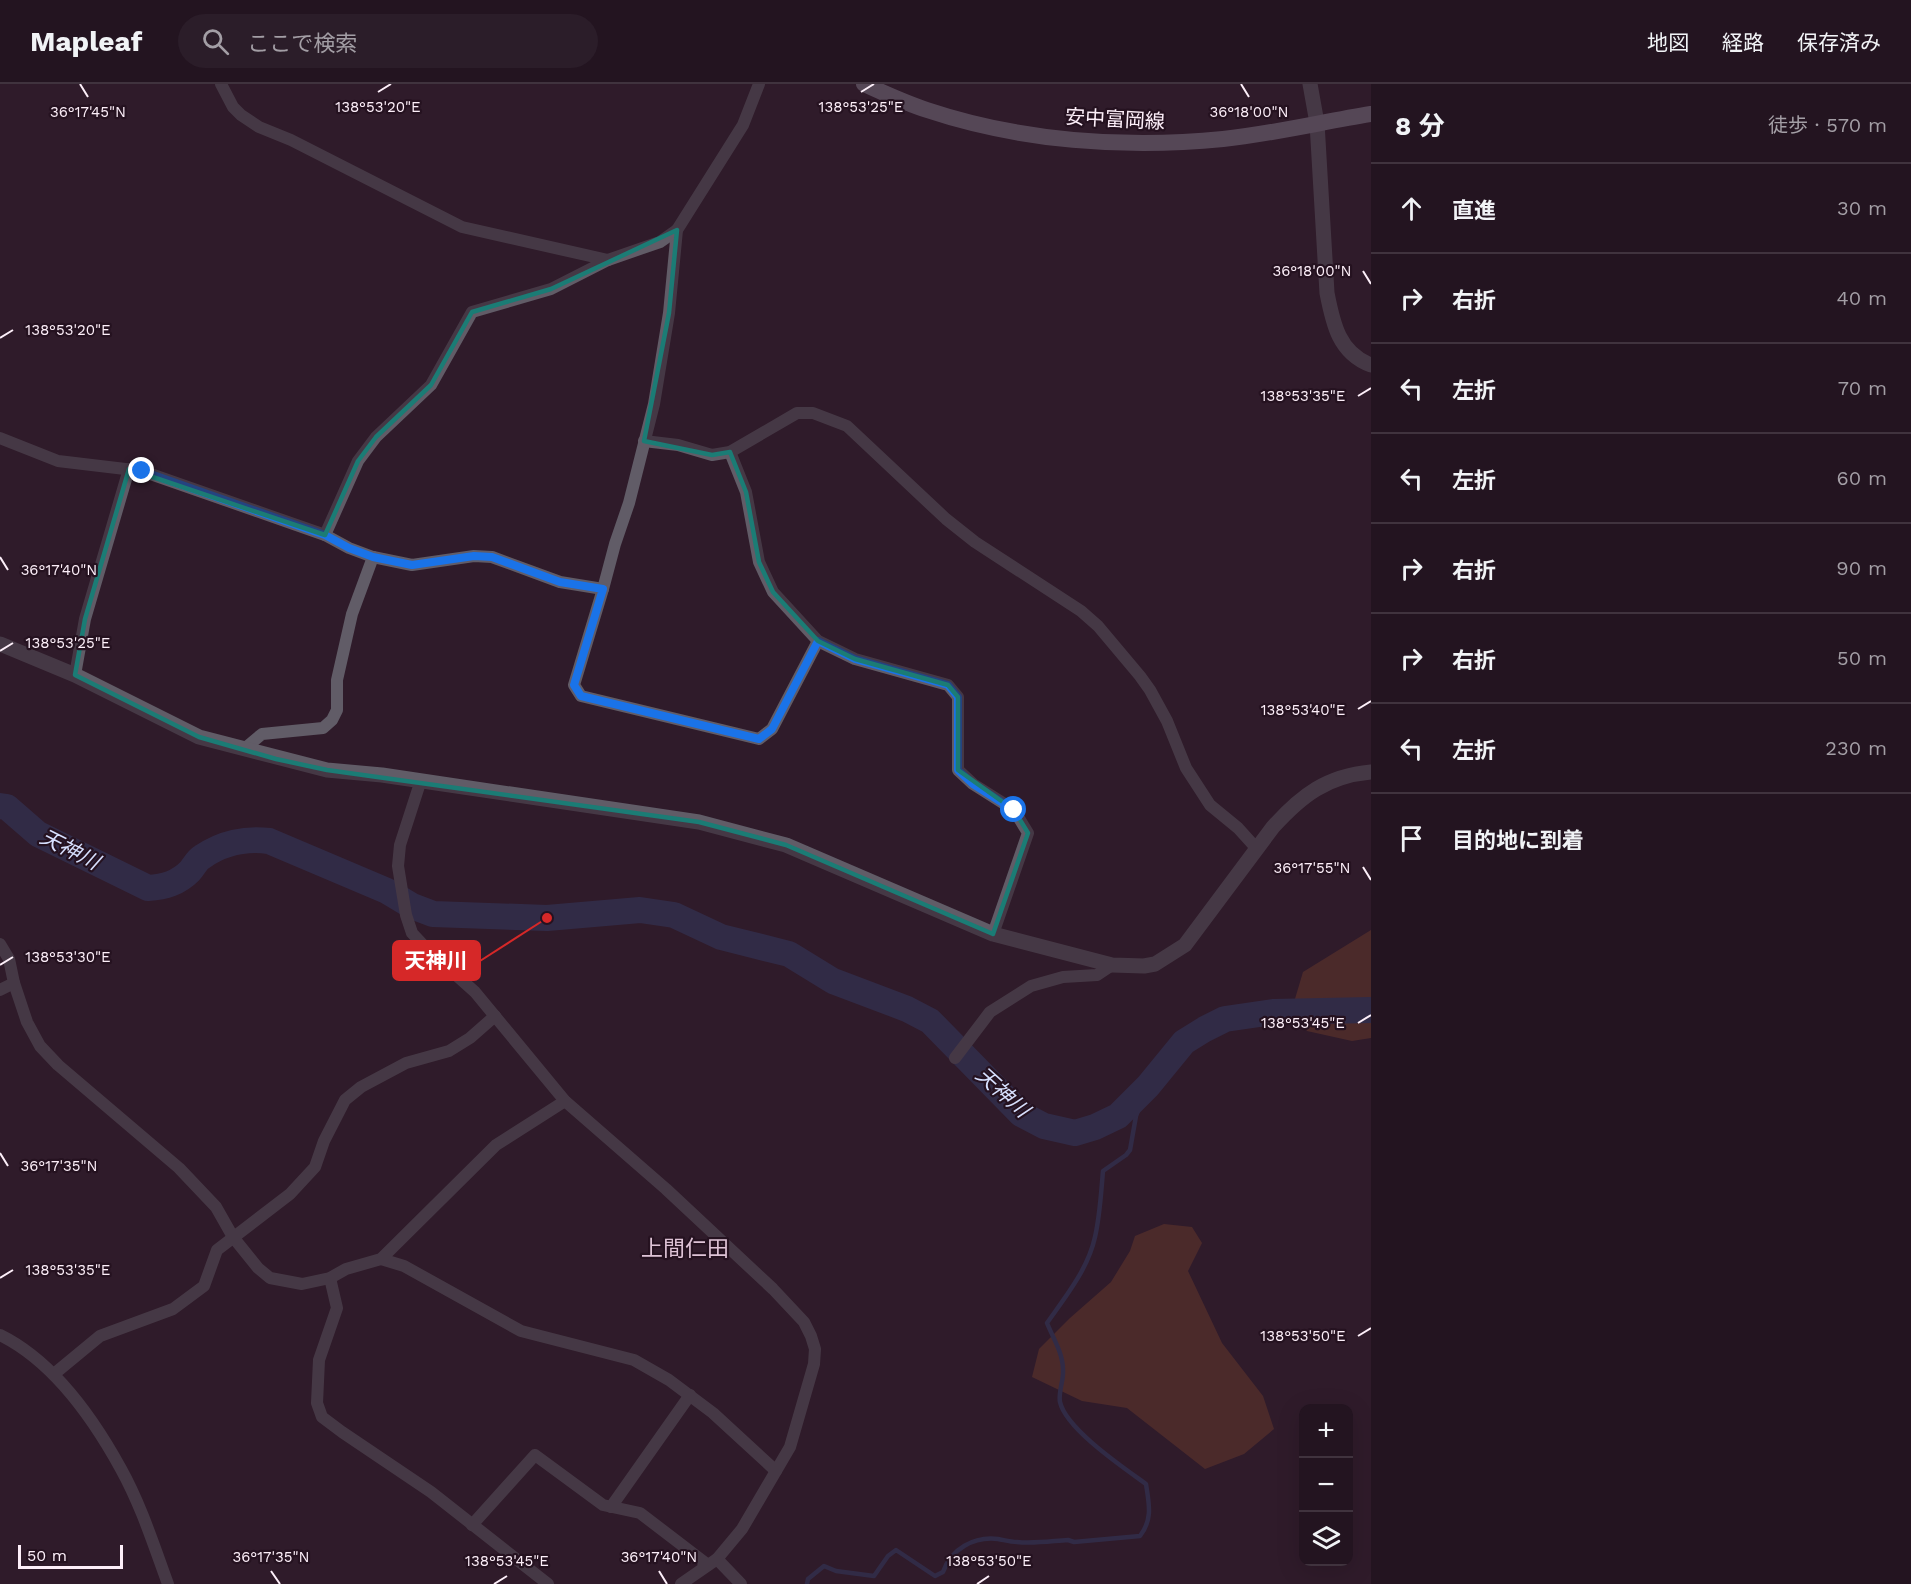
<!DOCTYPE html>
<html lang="ja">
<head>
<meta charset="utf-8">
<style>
	body { margin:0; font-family:"Work Sans","Noto Sans JP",sans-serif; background:#2b1d29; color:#f1f3f6 }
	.controls { position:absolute; right:18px; bottom:18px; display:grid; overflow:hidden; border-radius:12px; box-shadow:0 6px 24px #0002 }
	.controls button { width:54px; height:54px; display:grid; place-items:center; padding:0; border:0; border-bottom:2px solid #40333e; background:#231420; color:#f1f3f6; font:30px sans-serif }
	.scale { position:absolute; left:18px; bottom:15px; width:105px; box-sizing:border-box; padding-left:6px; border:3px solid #fdeff9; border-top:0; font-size:16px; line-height:21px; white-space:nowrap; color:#fdeff9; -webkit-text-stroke:4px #251220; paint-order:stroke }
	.stop { position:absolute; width:18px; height:18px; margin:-14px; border:4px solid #1a73e8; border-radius:50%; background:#fff }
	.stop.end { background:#1a73e8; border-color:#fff; box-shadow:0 2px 6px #0008 }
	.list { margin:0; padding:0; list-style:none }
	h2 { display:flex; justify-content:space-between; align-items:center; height:78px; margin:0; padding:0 24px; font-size:26px }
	h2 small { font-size:20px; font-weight:400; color:#a39ea5 }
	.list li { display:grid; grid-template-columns:39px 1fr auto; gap:18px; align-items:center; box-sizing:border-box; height:90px; padding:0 24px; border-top:2px solid #40333e }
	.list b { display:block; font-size:22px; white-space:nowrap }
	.list em { font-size:20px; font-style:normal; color:#a39ea5 }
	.icon { flex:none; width:33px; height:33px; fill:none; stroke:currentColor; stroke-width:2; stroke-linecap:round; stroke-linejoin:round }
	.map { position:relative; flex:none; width:1371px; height:1500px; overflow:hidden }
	header { display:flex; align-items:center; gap:36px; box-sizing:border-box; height:84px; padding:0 30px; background:#231420; border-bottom:2px solid #40333e }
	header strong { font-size:28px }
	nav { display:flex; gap:33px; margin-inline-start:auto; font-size:21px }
	.search { width:420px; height:54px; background:#2b1d29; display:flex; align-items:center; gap:15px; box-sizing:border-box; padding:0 21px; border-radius:33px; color:#a39ea5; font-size:22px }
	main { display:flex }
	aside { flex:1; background:#231420 }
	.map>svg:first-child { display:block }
</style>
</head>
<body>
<header>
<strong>Mapleaf</strong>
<div class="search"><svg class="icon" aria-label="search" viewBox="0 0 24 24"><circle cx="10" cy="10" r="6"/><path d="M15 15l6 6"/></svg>ここで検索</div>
<nav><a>地図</a><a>経路</a><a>保存済み</a></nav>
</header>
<main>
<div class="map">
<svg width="1371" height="1500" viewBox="0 0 1371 1500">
	<rect width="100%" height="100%" fill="#2f1b2a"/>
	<g fill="#6e3c2c">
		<polygon points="1371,846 1371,954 1352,957 1307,947 1292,925 1303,888"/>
		<polygon points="1164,1140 1192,1143 1202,1159 1188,1187 1222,1259 1263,1312 1274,1345 1244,1370 1205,1385 1127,1324 1082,1317 1032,1293 1039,1265 1070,1234 1111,1198 1130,1167 1135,1152"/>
	</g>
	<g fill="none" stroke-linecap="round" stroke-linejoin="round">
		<path stroke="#343e69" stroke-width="4.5" d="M 807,1500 L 808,1495 L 824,1482 L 836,1487 L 874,1492 L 888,1472 L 896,1466 L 935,1492 L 943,1488 C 951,1465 974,1452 998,1455 C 1004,1456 1010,1458 1017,1458 C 1033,1460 1052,1457 1068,1456 L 1074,1458 L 1140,1452 C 1153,1435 1149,1420 1146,1400 C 1124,1384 1066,1345 1060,1318 C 1058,1308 1064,1296 1063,1286 C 1063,1269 1053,1254 1047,1239 C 1066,1212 1088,1185 1095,1153 C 1100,1131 1101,1109 1103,1087 L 1126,1071 L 1130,1066 L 1136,1032 L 1148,1002"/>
		<path stroke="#343e69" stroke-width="26" d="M 0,722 L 7,723 L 38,750 L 148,804 C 165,803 178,799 190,787 C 194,782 197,776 202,773 C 222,759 246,754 269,757 L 387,807 L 412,822 L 433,830 L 547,834 L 640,826 L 674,831 L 721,853 L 789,870 L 833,897 L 907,925 L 930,937 L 1021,1030 L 1044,1042 L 1075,1049 L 1095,1043 L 1118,1032 L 1148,1002 L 1184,958 L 1205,945 L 1225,935 L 1273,928 L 1371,926"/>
		<g stroke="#615c67" stroke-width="12">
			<polyline points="221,0 233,23 241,31 259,43 291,56 462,143 608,176"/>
			<polyline points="759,0 743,41 677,146 669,229 654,320 629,419 615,460 603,505 574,601 581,612 759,655 772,645 818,557"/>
			<polyline points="0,354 58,377 142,387 325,451 349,464 373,473 412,481 474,472 492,473 560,498 603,505"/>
			<polyline points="644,357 678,361 712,371 730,368 797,329 813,329 847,342 946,435 975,458 1081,527 1098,542 1140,592 1150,606 1167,637 1186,684 1210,721 1238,744 1257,765"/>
			<polyline points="730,368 746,408 759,478 773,508 818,557 855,575 948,601 958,613 958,686 973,700 1014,726 1028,749 993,850"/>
			<polyline points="325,451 358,377 376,353 431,301 472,228 551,205 608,176 660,158 677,146"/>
			<polyline points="75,591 85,535 129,385"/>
			<polyline points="244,665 262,650 323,644 332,636 337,626 337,596 352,530 373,473"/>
			<polyline points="421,696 400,761 398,782 406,831 412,849 426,864 475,908 565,1017 666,1105 773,1205 804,1238 811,1252 815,1265 814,1280 790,1363 742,1445 717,1475 681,1500"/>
			<polyline points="0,860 9,875 14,899 27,938 40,962 58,981 179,1084 216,1123 233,1153 258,1184 270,1194 302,1200 330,1194 346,1185 381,1175 496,1061 565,1017"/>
			<polyline points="0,906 14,899"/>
			<polyline points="955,974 990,928 1031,902 1063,893 1097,891 1112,881"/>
			<polyline points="381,1175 404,1182 521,1247 634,1276 669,1296 713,1329 776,1387"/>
			<polyline points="330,1194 337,1224 319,1276 317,1319 322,1333 342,1348 431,1408 548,1500"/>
			<path d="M 0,1251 C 53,1277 93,1334 121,1385 C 141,1421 154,1462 168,1500"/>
			<polyline points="54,1290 100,1252 173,1225 204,1202 217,1166 290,1110 315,1083 324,1057 345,1016 361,1003 406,979 449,967 470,954 495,932"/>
			<polyline points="611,1423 690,1311"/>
			<polyline points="472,1441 535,1371 603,1421 640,1429 708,1481"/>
			<polyline points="717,1475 741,1500"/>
		</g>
		<g stroke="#615c67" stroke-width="15">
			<path d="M 1310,0 L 1317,39 L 1327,209 C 1333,240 1339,269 1371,281"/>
			<path d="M 0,560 L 75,591 L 199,653 L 327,686 L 382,691 L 699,738 L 786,761 L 993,850 L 1112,881 L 1144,882 L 1155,880 L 1185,861 L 1273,743 C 1302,711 1327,692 1371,688"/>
		</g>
		<path stroke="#847c8d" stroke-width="16" d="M 864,0 C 884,9 905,19 927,26 C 1020,57 1125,65 1223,55 C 1272,50 1322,38 1371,30"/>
	</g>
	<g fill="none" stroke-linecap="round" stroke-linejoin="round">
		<polyline stroke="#1a73e8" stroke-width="8" points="142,387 325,451 349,464 373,473 412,481 474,472 492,473 560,498 603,505 574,601 581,612 759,655 772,645 818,557 855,575 948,601 958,613 958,686 973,700 1014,726"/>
	</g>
	<path d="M0 0H1371V1500H0ZM 677,146 L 669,229 L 644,357 L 712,371 L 730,368 L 746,408 L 759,478 L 773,508 L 818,557 L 855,575 L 948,601 L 958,613 L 958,686 L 1014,726 L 1028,749 L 993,850 L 786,761 L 699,738 L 327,686 L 276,675 L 199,653 L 75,591 L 85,535 L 129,385 L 325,451 L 358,377 L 376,353 L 431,301 L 472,228 L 551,205 Z" fill="#2f1b2a" fill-opacity=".55" fill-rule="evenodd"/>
	<path fill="none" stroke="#1b7c75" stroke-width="4.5" stroke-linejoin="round" d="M 677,146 L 669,229 L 644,357 L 712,371 L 730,368 L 746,408 L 759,478 L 773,508 L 818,557 L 855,575 L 948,601 L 958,613 L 958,686 L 1014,726 L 1028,749 L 993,850 L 786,761 L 699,738 L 327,686 L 276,675 L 199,653 L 75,591 L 85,535 L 129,385 L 325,451 L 358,377 L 376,353 L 431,301 L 472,228 L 551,205 Z"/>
	<path fill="none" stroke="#fdeff9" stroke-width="2" d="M 80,0 L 88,13M 1241,0 L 1249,13M 378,8 L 391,0M 861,8 L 874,0M 1363,187 L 1371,200M 0,254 L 13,246M 1358,312 L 1371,304M 0,473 L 8,486M 0,567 L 13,559M 1358,625 L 1371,617M 1363,783 L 1371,796M 0,881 L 13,873M 1358,939 L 1371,931M 0,1069 L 8,1082M 0,1194 L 13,1186M 1358,1252 L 1371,1244M 271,1487 L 280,1500M 659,1487 L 667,1500M 494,1500 L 507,1492M 977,1500 L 989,1492"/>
	<g text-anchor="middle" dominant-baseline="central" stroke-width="4.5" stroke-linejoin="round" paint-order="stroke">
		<g font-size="20" fill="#fdeff9" stroke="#251220">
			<text transform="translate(1115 35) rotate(3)">安中富岡線</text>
		</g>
		<g font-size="21" font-style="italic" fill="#d6dffd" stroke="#251220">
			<text transform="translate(70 765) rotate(27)">天神川</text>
			<text transform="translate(1003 1008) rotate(42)">天神川</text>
		</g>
		<g font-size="22" fill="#dec3d6" stroke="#251220">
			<text x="685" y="1164">上間仁田</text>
		</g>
	</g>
	<g font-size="15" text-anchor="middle" fill="#fdeff9" stroke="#251220" stroke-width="4.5" stroke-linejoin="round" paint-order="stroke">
		<text x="378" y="28">138°53'20"E</text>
		<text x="861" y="28">138°53'25"E</text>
		<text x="88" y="33">36°17'45"N</text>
		<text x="1249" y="33">36°18'00"N</text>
		<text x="1312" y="192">36°18'00"N</text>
		<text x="68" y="251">138°53'20"E</text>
		<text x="1303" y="317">138°53'35"E</text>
		<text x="59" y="491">36°17'40"N</text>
		<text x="68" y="564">138°53'25"E</text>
		<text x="1303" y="631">138°53'40"E</text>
		<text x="1312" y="789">36°17'55"N</text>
		<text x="68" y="878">138°53'30"E</text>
		<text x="1303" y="944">138°53'45"E</text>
		<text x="59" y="1087">36°17'35"N</text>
		<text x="68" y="1191">138°53'35"E</text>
		<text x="1303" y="1257">138°53'50"E</text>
		<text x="271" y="1478">36°17'35"N</text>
		<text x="659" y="1478">36°17'40"N</text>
		<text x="507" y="1482">138°53'45"E</text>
		<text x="989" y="1482">138°53'50"E</text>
	</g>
	<path fill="none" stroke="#d62828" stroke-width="2" d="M547 834L480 877"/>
	<circle fill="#d62828" stroke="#251220" stroke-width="2" cx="547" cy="834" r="6"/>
	<rect fill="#d62828" stroke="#d62828" stroke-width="2" x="393" y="857" width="87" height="39" rx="6"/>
	<g font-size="21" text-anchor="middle" font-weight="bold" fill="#fff">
		<text x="436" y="884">天神川</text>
	</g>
</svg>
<div class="controls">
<button>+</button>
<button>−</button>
<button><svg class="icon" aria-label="layers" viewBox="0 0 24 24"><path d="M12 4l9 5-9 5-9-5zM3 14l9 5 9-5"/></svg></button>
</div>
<div class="scale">50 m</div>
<div class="stop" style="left:1014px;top:726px"></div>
<div class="stop end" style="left:142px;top:387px"></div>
</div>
<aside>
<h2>8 分<small>徒歩 · 570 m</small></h2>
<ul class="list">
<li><svg class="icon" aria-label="ahead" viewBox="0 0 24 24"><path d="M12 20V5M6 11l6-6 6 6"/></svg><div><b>直進</b></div><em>30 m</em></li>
<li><svg class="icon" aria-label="right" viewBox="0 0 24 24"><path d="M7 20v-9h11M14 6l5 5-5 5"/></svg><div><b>右折</b></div><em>40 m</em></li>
<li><svg class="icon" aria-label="left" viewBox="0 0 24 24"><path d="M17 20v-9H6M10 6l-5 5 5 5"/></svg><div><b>左折</b></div><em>70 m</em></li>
<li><svg class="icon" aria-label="left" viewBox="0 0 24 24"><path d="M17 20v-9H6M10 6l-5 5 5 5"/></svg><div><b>左折</b></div><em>60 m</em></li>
<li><svg class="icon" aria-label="right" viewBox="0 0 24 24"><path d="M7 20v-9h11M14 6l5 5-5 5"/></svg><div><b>右折</b></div><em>90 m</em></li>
<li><svg class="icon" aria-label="right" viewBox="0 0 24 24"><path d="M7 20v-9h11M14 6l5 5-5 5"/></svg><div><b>右折</b></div><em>50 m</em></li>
<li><svg class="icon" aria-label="left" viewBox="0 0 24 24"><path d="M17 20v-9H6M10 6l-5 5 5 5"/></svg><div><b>左折</b></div><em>230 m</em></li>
<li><svg class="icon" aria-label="arrive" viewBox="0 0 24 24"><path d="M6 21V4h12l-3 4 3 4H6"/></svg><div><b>目的地に到着</b></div></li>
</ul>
</aside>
</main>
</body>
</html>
